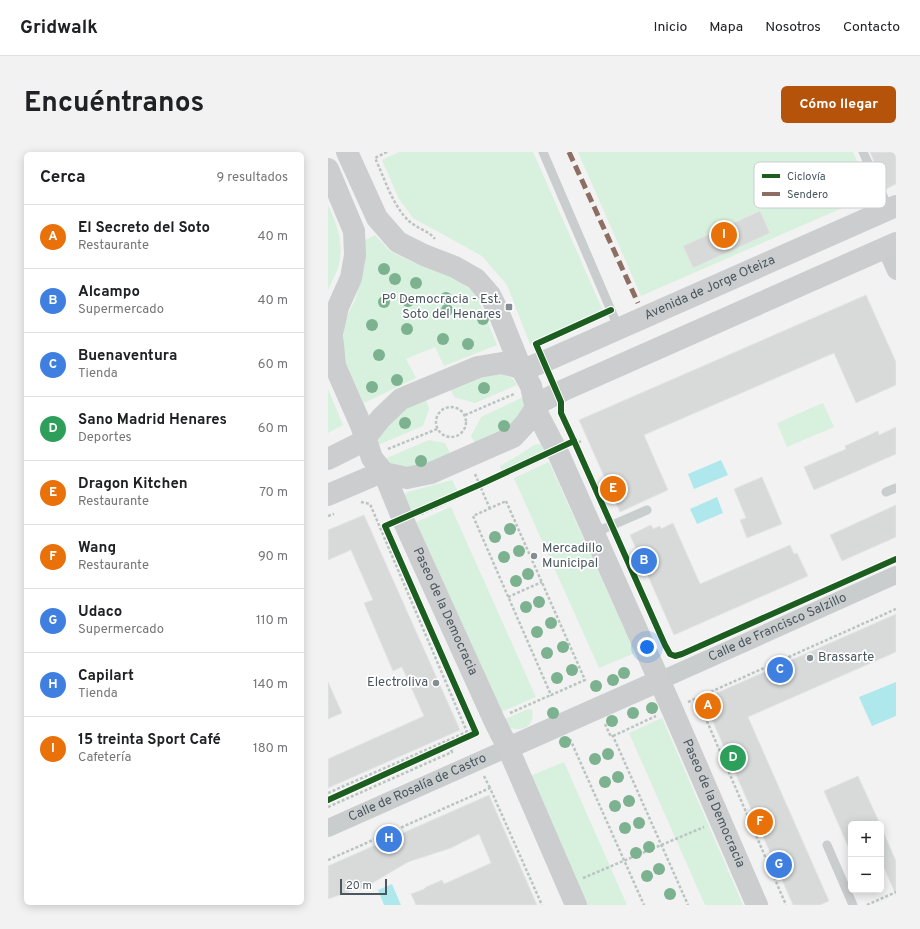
<!DOCTYPE html>
<html lang="es">
<head>
<meta charset="utf-8">
<style>
	body { margin:0; font-family:Overpass,sans-serif; background:#f2f2f2; color:#202124 }
	.controls { position:absolute; right:12px; bottom:12px; display:grid; overflow:hidden; border-radius:6px; box-shadow:0 2px 10px #0003 }
	.controls button { width:36px; height:36px; display:grid; place-items:center; padding:0; border:0; border-bottom:1px solid #e0e0e0; background:#fff; color:#202124; font:20px sans-serif }
	.scale { position:absolute; left:12px; bottom:10px; width:47px; box-sizing:border-box; padding-left:4px; border:2px solid #4a575e; border-top:0; font-size:11px; line-height:14px; white-space:nowrap; color:#4a575e; -webkit-text-stroke:3px #fff; paint-order:stroke }
	.you { position:absolute; left:319px; top:495px; width:14px; height:14px; margin:-10px; border:3px solid #fff; border-radius:50%; background:#1a73e8; box-shadow:0 0 0 6px #1a73e833 }
	.badge { display:grid; place-items:center; width:26px; height:26px; border-radius:50%; background:#b45309; color:#fff; font-size:13px; font-weight:700 }
	.pin { position:absolute; translate:-50% -50%; border:2px solid #fff; box-shadow:0 1px 4px #0006 }
	.list { margin:0; padding:0; list-style:none }
	h2 { display:flex; justify-content:space-between; align-items:center; height:52px; margin:0; padding:0 16px; font-size:17px }
	h2 small { font-size:13px; font-weight:400; color:#757577 }
	.list li { display:grid; grid-template-columns:26px 1fr auto; gap:12px; align-items:center; box-sizing:border-box; height:64px; padding:0 16px; border-top:1px solid #e0e0e0 }
	.list b { display:block; font-size:15px; white-space:nowrap }
	.list p { margin:0; font-size:13px; white-space:nowrap; color:#757577 }
	.list em { font-size:13px; font-style:normal; color:#757577 }
	.map { position:relative; flex:none; width:568px; height:753px; overflow:hidden; border-radius:6px }
	header { display:flex; align-items:center; gap:24px; box-sizing:border-box; height:56px; padding:0 20px; background:#fff; border-bottom:1px solid #e0e0e0 }
	header strong { font-size:19px }
	nav { display:flex; gap:22px; margin-inline-start:auto; font-size:14px }
	.intro { display:flex; align-items:center; justify-content:space-between; box-sizing:border-box; height:96px; padding:0 24px }
	h1 { margin:0; font-size:28px }
	.button { padding:10px 18px; border-radius:6px; background:#b45309; color:#fff; font-size:14px; font-weight:700 }
	main { display:flex; gap:24px; padding:0 24px }
	aside { flex:1; background:#fff; border-radius:6px; box-shadow:0 2px 10px #0003 }
	.map>svg:first-child { display:block }
</style>
</head>
<body>
<header>
<strong>Gridwalk</strong>
<nav><a>Inicio</a><a>Mapa</a><a>Nosotros</a><a>Contacto</a></nav>
</header>
<div class="intro"><h1>Encuéntranos</h1><a class="button">Cómo llegar</a></div>
<main>
<aside>
<h2>Cerca<small>9 resultados</small></h2>
<ul class="list">
<li><span class="badge" style="background:#e8710a">A</span><div><b>El Secreto del Soto</b><p>Restaurante</p></div><em>40 m</em></li>
<li><span class="badge" style="background:#3f7fe0">B</span><div><b>Alcampo</b><p>Supermercado</p></div><em>40 m</em></li>
<li><span class="badge" style="background:#3f7fe0">C</span><div><b>Buenaventura</b><p>Tienda</p></div><em>60 m</em></li>
<li><span class="badge" style="background:#2e9e5b">D</span><div><b>Sano Madrid Henares</b><p>Deportes</p></div><em>60 m</em></li>
<li><span class="badge" style="background:#e8710a">E</span><div><b>Dragon Kitchen</b><p>Restaurante</p></div><em>70 m</em></li>
<li><span class="badge" style="background:#e8710a">F</span><div><b>Wang</b><p>Restaurante</p></div><em>90 m</em></li>
<li><span class="badge" style="background:#3f7fe0">G</span><div><b>Udaco</b><p>Supermercado</p></div><em>110 m</em></li>
<li><span class="badge" style="background:#3f7fe0">H</span><div><b>Capilart</b><p>Tienda</p></div><em>140 m</em></li>
<li><span class="badge" style="background:#e8710a">I</span><div><b>15 treinta Sport Café</b><p>Cafetería</p></div><em>180 m</em></li>
</ul>
</aside>
<div class="map">
<svg width="568" height="753" viewBox="0 0 568 753">
	<rect width="100%" height="100%" fill="#f2f2f2"/>
	<g fill="#d8f0de">
		<polygon points="71,0 205,0 276,161 202,192 179,133 154,104 85,66 71,47 54,8"/>
		<polygon points="250,0 525,0 544,43 313,144"/>
		<path d="M 0,53 C 9,72 17,94 10,116 C 7,123 3,131 0,138 Z"/>
		<polygon points="47,83 62,99 84,110 119,121 148,142 169,193 116,214 107,195 78,207 88,226 36,251 16,208 16,171 27,148 37,112 37,88"/>
		<polygon points="173,221 185,227 189,233 147,251 126,245 122,236 153,223"/>
		<polygon points="0,237 15,273 0,281"/>
		<polygon points="97,245 101,257 95,274 50,293 50,287 64,263"/>
		<polygon points="195,245 196,252 194,261 190,269 149,294 143,284 153,265"/>
		<polygon points="495,251 506,275 459,295 449,271"/>
		<polygon points="101,288 117,291 124,305 90,317 63,314 56,307"/>
		<polygon points="213,292 217,301 174,320 172,314 191,303 206,293"/>
		<polygon points="221,310 307,501 271,516 186,326"/>
		<polygon points="124,328 130,340 86,361 81,358 76,343 80,340"/>
		<polygon points="123,355 208,545 173,560 88,370"/>
		<path d="M 200,557 L 204,558 C 208,574 193,582 179,574 L 177,567 Z"/>
		<polygon points="334,566 415,753 377,753 301,581"/>
		<polygon points="236,610 299,753 259,753 202,624"/>
	</g>
	<g fill="#afe8ec">
		<polygon points="393,308 400,323 366,337 360,322"/>
		<polygon points="389,345 395,361 369,372 362,357"/>
		<polygon points="568,530 568,564 544,574 531,545"/>
		<polygon points="64,732 73,753 56,753 50,738"/>
	</g>
	<g fill="#d8dada" stroke="#e3e4e5">
		<polygon points="542,0 568,0 568,32 558,37"/>
		<polygon points="432,59 442,81 365,116 355,94"/>
		<polygon points="538,143 568,210 568,233 528,251 506,201 316,283 340,338 292,360 251,268"/>
		<polygon points="568,275 568,302 486,338 476,315 518,297 517,294 550,279 551,283"/>
		<polygon points="434,325 454,372 419,386 412,368 418,366 406,337"/>
		<polygon points="568,353 568,385 514,409 502,383"/>
		<polygon points="36,363 132,578 0,636 0,607 96,564 74,515 65,519 36,451 45,448 23,398 0,408 0,378"/>
		<polygon points="345,371 372,432 462,393 466,402 469,401 480,424 346,483 302,383 323,373 325,377 332,374 333,377"/>
		<polygon points="568,462 568,500 420,565 501,749 492,753 465,753 375,547"/>
		<polygon points="0,530 14,561 0,567"/>
		<polygon points="530,624 552,672 523,672 523,701 496,639"/>
		<polygon points="161,643 209,753 88,753 83,742 96,737 98,735 114,728 116,732 163,711 151,682 123,696 80,710 41,733 0,747 0,714"/>
		<polygon points="553,675 568,709 568,743 553,709"/>
	</g>
	<g fill="none" stroke-linecap="round" stroke-linejoin="round">
		<g stroke="#bac5c0" stroke-width="2.5" stroke-dasharray="3 2" stroke-linecap="butt">
			<path d="M 59,0 L 47,6 C 57,27 64,53 81,69 C 88,76 101,79 107,87"/>
			<circle cx="123" cy="270" r="15"/>
			<polyline points="137,263 186,242"/>
			<polyline points="246,293 253,289"/>
			<polyline points="60,297 109,277"/>
			<polyline points="147,322 162,357"/>
			<polygon points="178,349 257,528 223,543 145,364"/>
			<polyline points="33,350 42,352 139,580"/>
			<polyline points="93,362 212,308"/>
			<polyline points="0,364 6,362"/>
			<polyline points="180,445 214,430"/>
			<polyline points="369,546 458,753"/>
			<polyline points="360,550 568,457"/>
			<polyline points="182,561 223,543"/>
			<polyline points="277,572 283,585 285,584 360,753"/>
			<polyline points="285,584 328,564"/>
			<polyline points="242,587 316,753"/>
			<polyline points="156,624 162,636"/>
			<polyline points="0,641 150,575"/>
			<polyline points="0,655 124,600 119,589"/>
			<polyline points="0,708 162,636 214,753"/>
			<polyline points="255,726 376,675"/>
			<polyline points="539,753 568,740"/>
		</g>
		<g stroke="#cacdce" stroke-width="9">
			<polyline points="215,0 291,177"/>
			<polyline points="535,0 561,57"/>
			<polyline points="558,340 568,336"/>
			<polyline points="266,381 319,358"/>
			<polyline points="499,693 525,753"/>
		</g>
		<g stroke="#cacdce" stroke-width="18">
			<polyline points="558,96 568,119"/>
			<path id="s1" d="M 331,529 L 568,423"/>
			<path id="s2" d="M 0,676 L 180,596"/>
		</g>
		<g stroke="#cbcdcf" stroke-width="22">
			<polyline points="19,0 49,66 70,90 96,103 127,115 148,127 162,143 170,159 193,216 203,234 207,253 207,257 198,271 185,285 103,321 79,326 56,321"/>
			<path id="s3" d="M 0,17 L 26,79 L 27,103 L 23,126 L 10,155 L 4,182 L 7,214 L 33,273 L 44,306 L 56,321 L 76,370 L 166,568 L 180,596 L 248,753"/>
			<path id="s4" d="M 195,218 L 222,207 L 568,54"/>
			<polyline points="207,253 236,238 568,91"/>
			<path id="s5" d="M 207,257 L 231,303 L 344,557 L 429,753"/>
			<polyline points="38,285 53,266 73,247 150,215 174,211 193,216"/>
			<polyline points="0,307 38,288"/>
			<polyline points="0,343 54,320"/>
			<polyline points="180,596 331,529"/>
		</g>
		<polyline stroke="#8d6e63" stroke-width="5" stroke-dasharray="10 5" stroke-linecap="butt" points="241,0 310,151"/>
		<defs>
			<g id="cycleway">
				<polyline points="246,289 337,493 342,502 347,504 354,502 568,407"/>
				<polyline points="0,648 148,581 57,374 151,333 246,289 233,261 233,250 208,192 283,158"/>
			</g>
		</defs>
		<use href="#cycleway" stroke="#fff" stroke-width="8"/>
		<use href="#cycleway" stroke="#1b5e20" stroke-width="6"/>
	</g>
	<g fill="#7cb28f">
		<circle cx="56" cy="117" r="6"/>
		<circle cx="67" cy="127" r="6"/>
		<circle cx="88" cy="131" r="6"/>
		<circle cx="118" cy="146" r="6"/>
		<circle cx="80" cy="149" r="6"/>
		<circle cx="56" cy="150" r="6"/>
		<circle cx="119" cy="158" r="6"/>
		<circle cx="155" cy="167" r="6"/>
		<circle cx="44" cy="173" r="6"/>
		<circle cx="79" cy="177" r="6"/>
		<circle cx="115" cy="187" r="6"/>
		<circle cx="140" cy="192" r="6"/>
		<circle cx="51" cy="203" r="6"/>
		<circle cx="69" cy="228" r="6"/>
		<circle cx="44" cy="235" r="6"/>
		<circle cx="156" cy="236" r="6"/>
		<circle cx="77" cy="271" r="6"/>
		<circle cx="176" cy="274" r="6"/>
		<circle cx="93" cy="309" r="6"/>
		<circle cx="182" cy="377" r="6"/>
		<circle cx="167" cy="385" r="6"/>
		<circle cx="191" cy="399" r="6"/>
		<circle cx="176" cy="405" r="6"/>
		<circle cx="200" cy="422" r="6"/>
		<circle cx="188" cy="429" r="6"/>
		<circle cx="211" cy="450" r="6"/>
		<circle cx="198" cy="455" r="6"/>
		<circle cx="223" cy="471" r="6"/>
		<circle cx="209" cy="480" r="6"/>
		<circle cx="235" cy="495" r="6"/>
		<circle cx="219" cy="501" r="6"/>
		<circle cx="244" cy="518" r="6"/>
		<circle cx="296" cy="521" r="6"/>
		<circle cx="229" cy="526" r="6"/>
		<circle cx="285" cy="528" r="6"/>
		<circle cx="268" cy="534" r="6"/>
		<circle cx="324" cy="556" r="6"/>
		<circle cx="225" cy="561" r="6"/>
		<circle cx="305" cy="561" r="6"/>
		<circle cx="284" cy="569" r="6"/>
		<circle cx="237" cy="590" r="6"/>
		<circle cx="280" cy="602" r="6"/>
		<circle cx="267" cy="607" r="6"/>
		<circle cx="290" cy="625" r="6"/>
		<circle cx="277" cy="630" r="6"/>
		<circle cx="301" cy="649" r="6"/>
		<circle cx="287" cy="654" r="6"/>
		<circle cx="311" cy="671" r="6"/>
		<circle cx="297" cy="676" r="6"/>
		<circle cx="321" cy="695" r="6"/>
		<circle cx="308" cy="701" r="6"/>
		<circle cx="331" cy="717" r="6"/>
		<circle cx="319" cy="724" r="6"/>
		<circle cx="342" cy="742" r="6"/>
	</g>
	<g fill="#858d92" stroke="#fff" stroke-width="1.5">
		<rect x="177" y="151" width="8" height="8" rx="2"/>
		<circle cx="206" cy="404" r="4"/>
		<circle cx="482" cy="506" r="4"/>
		<circle cx="108" cy="531" r="4"/>
	</g>
	<g text-anchor="middle" dominant-baseline="central" stroke-width="3.5" stroke-linejoin="round" paint-order="stroke">
		<g font-size="13" fill="#4a575e" stroke="#fff">
			<text stroke="none"><textPath href="#s4" startOffset="204">Avenida de Jorge Oteiza</textPath></text>
			<text stroke="none"><textPath href="#s3" startOffset="476">Paseo de la Democracia</textPath></text>
			<text stroke="none"><textPath href="#s1" startOffset="130">Calle de Francisco Salzillo</textPath></text>
			<text stroke="none"><textPath href="#s2" startOffset="98">Calle de Rosalía de Castro</textPath></text>
			<text stroke="none"><textPath href="#s5" startOffset="433">Paseo de la Democracia</textPath></text>
		</g>
		<g font-size="13" fill="#4a575e" stroke="#fff" text-anchor="end">
			<text x="173" y="148">Pº Democracia - Est.<tspan x="173" dy="15">Soto del Henares</tspan></text>
			<text x="214" y="397" text-anchor="start">Mercadillo<tspan x="214" dy="15">Municipal</tspan></text>
			<text x="490" y="506" text-anchor="start">Brassarte</text>
			<text x="100" y="531">Electroliva</text>
		</g>
	</g>
	<rect x="426" y="10" width="132" height="46" rx="6" fill="#fff" stroke="#c9cdcf" stroke-width="1"/>
	<rect x="434" y="22" width="18" height="4" fill="#1b5e20"/>
	<rect x="434" y="40" width="18" height="4" fill="#8d6e63"/>
	<g font-size="11" fill="#4a575e">
		<text x="459" y="28">Ciclovía</text>
		<text x="459" y="46">Sendero</text>
	</g>
</svg>
<div class="controls">
<button>+</button>
<button>−</button>
</div>
<div class="scale">20 m</div>
<div class="you"></div>
<div class="pin badge" style="left:380px;top:554px;background:#e8710a">A</div>
<div class="pin badge" style="left:316px;top:409px;background:#3f7fe0">B</div>
<div class="pin badge" style="left:452px;top:518px;background:#3f7fe0">C</div>
<div class="pin badge" style="left:405px;top:606px;background:#2e9e5b">D</div>
<div class="pin badge" style="left:285px;top:337px;background:#e8710a">E</div>
<div class="pin badge" style="left:432px;top:670px;background:#e8710a">F</div>
<div class="pin badge" style="left:451px;top:713px;background:#3f7fe0">G</div>
<div class="pin badge" style="left:61px;top:687px;background:#3f7fe0">H</div>
<div class="pin badge" style="left:396px;top:83px;background:#e8710a">I</div>
</div>
</main>
</body>
</html>
